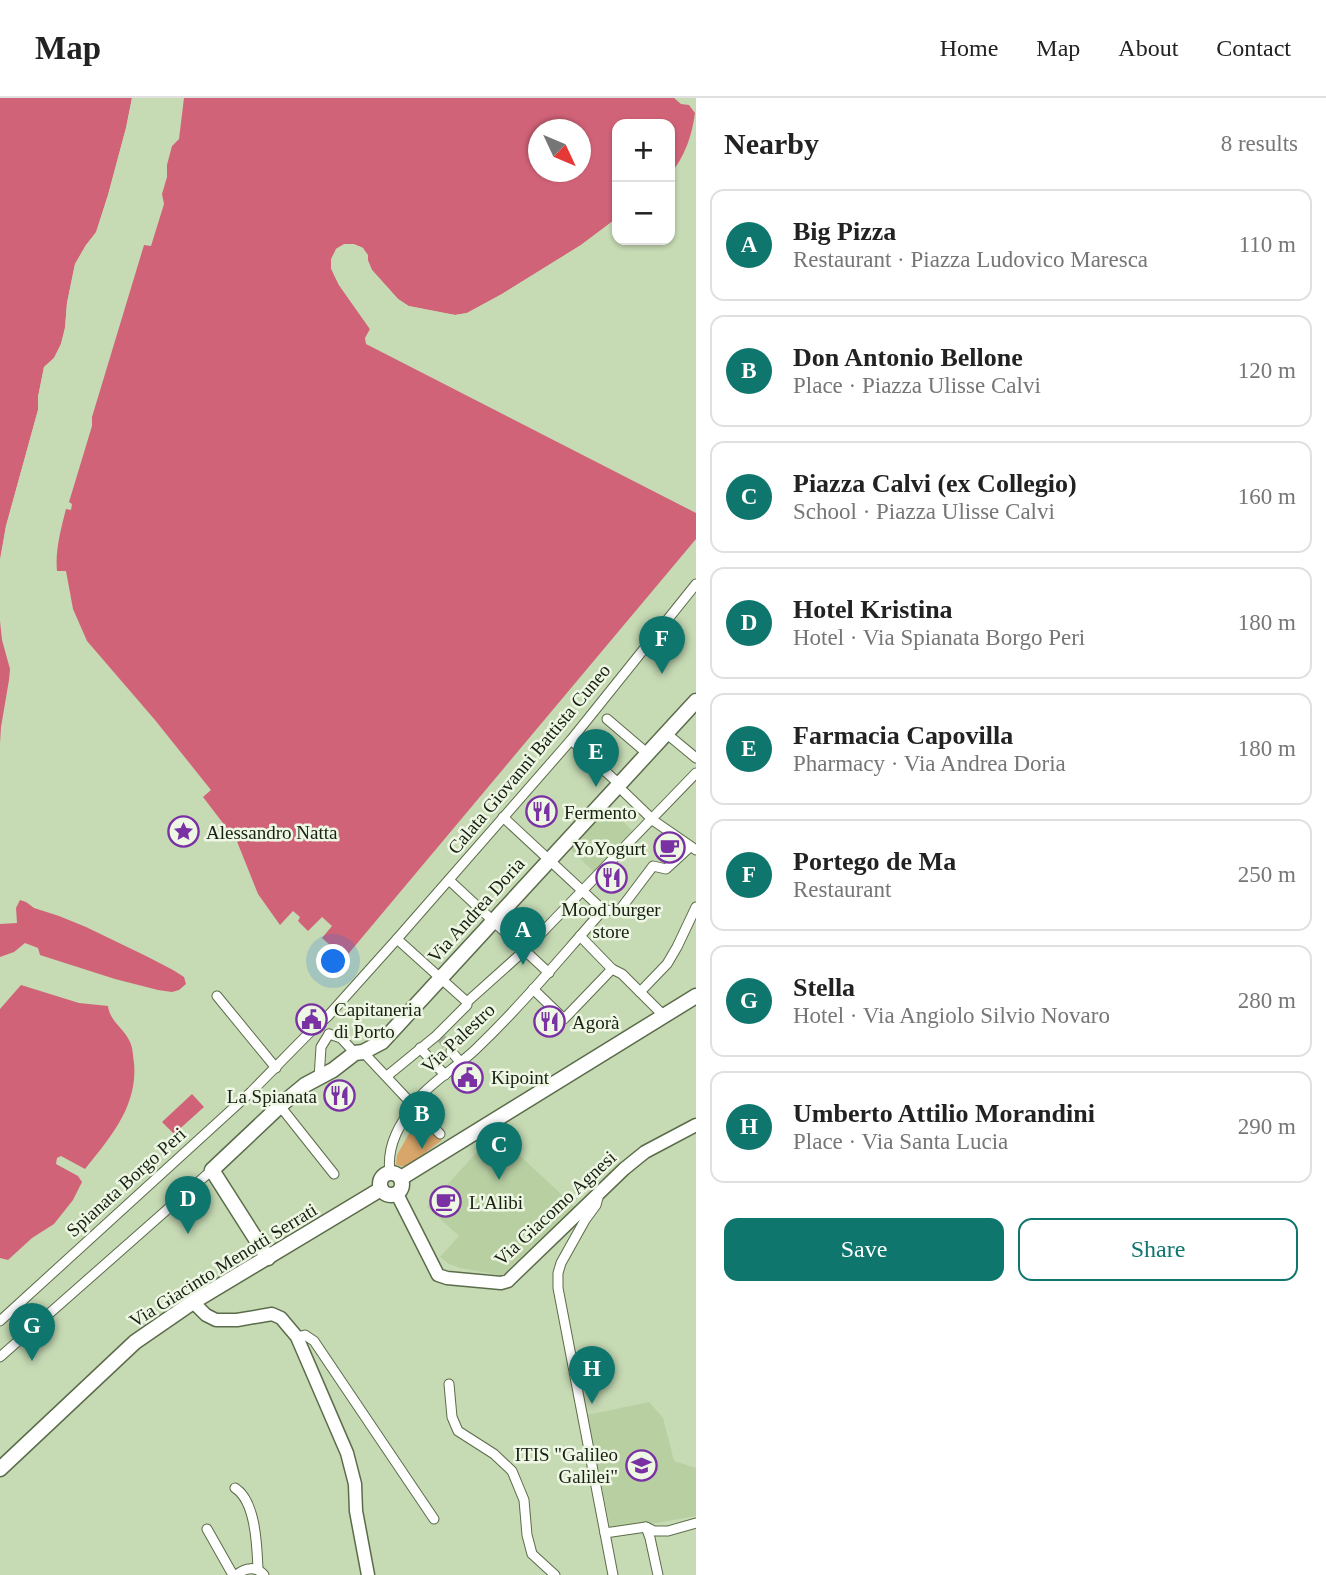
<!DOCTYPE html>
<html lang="en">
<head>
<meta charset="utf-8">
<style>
	body { margin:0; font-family:"Times New Roman",serif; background:#f6f6f6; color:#222 }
	.controls { position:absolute; right:21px; top:21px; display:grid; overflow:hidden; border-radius:14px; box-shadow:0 2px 5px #0004 }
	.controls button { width:63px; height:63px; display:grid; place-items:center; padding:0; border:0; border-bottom:2px solid #e0e0e0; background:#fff; color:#222; font:35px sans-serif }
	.compass { position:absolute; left:528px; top:21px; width:63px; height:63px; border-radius:50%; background:#fff; box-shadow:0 2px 5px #0004; rotate:134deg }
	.you { position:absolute; left:334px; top:864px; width:24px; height:24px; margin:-18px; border:5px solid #fff; border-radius:50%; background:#1a73e8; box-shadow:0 0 0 10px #1a73e833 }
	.badge { display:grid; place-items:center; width:46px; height:46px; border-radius:50%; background:#0f766e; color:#fff; font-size:23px; font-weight:700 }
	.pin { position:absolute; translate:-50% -58px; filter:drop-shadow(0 2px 4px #0008) }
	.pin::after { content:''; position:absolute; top:37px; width:24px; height:21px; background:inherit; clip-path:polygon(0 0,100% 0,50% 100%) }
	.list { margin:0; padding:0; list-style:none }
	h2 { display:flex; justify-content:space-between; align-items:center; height:91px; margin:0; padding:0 28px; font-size:30px }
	h2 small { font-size:23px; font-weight:400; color:#767676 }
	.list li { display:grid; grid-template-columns:46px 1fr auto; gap:21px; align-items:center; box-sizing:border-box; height:112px; margin:0 14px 14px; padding:0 14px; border:2px solid #e0e0e0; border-radius:14px }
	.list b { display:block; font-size:26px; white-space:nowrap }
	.list p { margin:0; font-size:23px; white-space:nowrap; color:#767676 }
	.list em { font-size:23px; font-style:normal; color:#767676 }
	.actions { display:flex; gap:14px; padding:21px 28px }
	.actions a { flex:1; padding:16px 0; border:2px solid #0f766e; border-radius:14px; text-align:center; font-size:24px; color:#0f766e }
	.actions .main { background:#0f766e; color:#fff }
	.map { position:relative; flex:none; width:696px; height:1477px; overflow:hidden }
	header { display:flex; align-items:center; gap:42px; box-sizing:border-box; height:98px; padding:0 35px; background:#fff; border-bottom:2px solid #e0e0e0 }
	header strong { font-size:33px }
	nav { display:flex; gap:38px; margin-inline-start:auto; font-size:24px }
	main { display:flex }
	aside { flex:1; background:#fff }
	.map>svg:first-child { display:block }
</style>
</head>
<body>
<header>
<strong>Map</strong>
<nav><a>Home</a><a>Map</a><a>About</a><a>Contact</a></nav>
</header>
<main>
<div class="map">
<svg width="696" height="1477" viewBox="0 0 696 1477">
	<rect width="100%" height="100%" fill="#c6dab4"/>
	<g fill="#b8cfa2">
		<polygon points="608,709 633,733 594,774 569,750"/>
		<polygon points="496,1033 514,1050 517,1055 575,1109 504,1178 460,1170 449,1166 440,1159 459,1138 427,1109"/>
		<polygon points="649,1304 663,1320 674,1363 696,1370 696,1418 611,1433 587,1317"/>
	</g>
	<path fill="#d9a66a" d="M 419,1018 L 442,1042 L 409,1067 C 404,1069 401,1069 396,1066 L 397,1057 Z"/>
	<g fill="#d16378" fill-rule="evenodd">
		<polygon points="0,0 132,0 126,30 108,97 96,135 86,147 75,166 67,205 65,230 61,246 54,260 44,269 38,299 38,312 6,428 0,461"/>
		<path d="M 184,0 L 674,0 L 681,6 L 689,7 L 695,15 C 692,37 685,59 670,76 L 670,26 L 617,26 L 617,120 L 581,147 L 502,196 L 467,215 L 455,217 L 408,208 L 398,201 L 372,172 L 363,150 C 352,145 346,145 336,151 L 331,170 L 334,177 L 339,187 L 370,231 L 365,240 L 366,246 L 696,415 L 696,441 L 344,861 L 334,861 L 325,871 L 319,872 C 319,862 328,859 331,848 L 322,840 L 332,828 L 322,819 L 308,833 L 298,823 L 300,819 L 293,813 L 280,827 L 258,796 L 234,736 L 229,733 L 203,699 L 211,692 L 155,622 L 87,543 L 73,511 L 66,473 L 57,473 C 55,452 61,431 66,411 L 71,412 L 72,406 L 69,404 L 92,328 L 92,319 L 144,147 L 151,148 L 164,106 L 162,96 L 167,79 L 167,67 L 172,48 L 179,41 ZM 538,32 L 580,32 L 580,74 L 538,74 Z"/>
		<polygon points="0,523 2,542 10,571 9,582 1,629 0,645"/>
		<polygon points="20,802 26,804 34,810 59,818 86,829 146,858 173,872 184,879 186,886 179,892 172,894 158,892 115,881 40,857 38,850 25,845 14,854 0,859 0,826 17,825 16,810"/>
		<path d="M 21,887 L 79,905 L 108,908 C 110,924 124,930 130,944 C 133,950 133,959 134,965 C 138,1008 110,1040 85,1071 L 61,1058 L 57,1060 L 56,1066 L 78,1078 L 82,1084 L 73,1102 L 54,1126 L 32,1140 L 8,1162 L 0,1160 L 0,911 Z"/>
		<polygon points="192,996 204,1009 174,1036 162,1024"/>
	</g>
	<g fill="#c6dab4">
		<polygon points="132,0 135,0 130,31 112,98 99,136 89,149 78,167 70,205 69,230 64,247 57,262 47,271 42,299 42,313 9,429 3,461 0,464 6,428 38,312 38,299 44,269 54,260 61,246 65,230 67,205 75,166 86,147 96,134 108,97 126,30"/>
		<polygon points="617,120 617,124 583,150 547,172 504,199 468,218 455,221 421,215 406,211 396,203 370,174 365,166 365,159 360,153 354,150 345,150 339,154 334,162 335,169 342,185 372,228 370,231 339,187 331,170 331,161 336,151 344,146 354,146 363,150 368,157 368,165 372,172 398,201 409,208 455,217 467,215 502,196 581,147"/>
	</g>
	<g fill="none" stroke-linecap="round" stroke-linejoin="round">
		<polyline stroke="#a3b594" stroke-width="9" stroke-dasharray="9 4.5" stroke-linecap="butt" points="441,940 451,953"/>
		<defs>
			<g id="street">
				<polyline points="607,621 648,656"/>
				<polyline points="667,636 696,660"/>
				<polyline points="571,642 617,684"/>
				<polyline points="624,694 654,723 696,752"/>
				<polyline points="503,719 603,812 619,813 653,768 666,771 690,749"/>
				<polyline points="449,782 549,875"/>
				<polyline points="397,841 467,904 525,852 696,675"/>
				<polyline points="612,871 622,876 664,918"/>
				<polyline points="533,891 564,921 612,871 580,838"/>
				<polyline points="640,894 667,866 677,849 696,809"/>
				<polyline points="217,898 276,970"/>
				<polyline points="329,936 341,940 355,955"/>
				<polyline points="420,950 445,977"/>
				<polyline points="451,953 461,965"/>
				<polyline points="363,954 440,1036"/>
				<polyline points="387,978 436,938 467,907 467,904"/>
				<polyline points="319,980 321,949 329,936"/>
				<polyline points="280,1008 334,1076"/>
				<path d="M 390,1075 C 386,1046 401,1024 418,1001 C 432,983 462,966 479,948 C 523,906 562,858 603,812"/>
				<polyline points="599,1096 596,1107 585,1122 561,1165 558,1175 558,1190 613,1477"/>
				<polyline points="0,1223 251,994 312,932 328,918 397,841 571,642 696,486"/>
				<polyline points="297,1239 305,1237 314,1243 434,1421"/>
				<polyline points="0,1259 212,1072"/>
				<polyline points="449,1286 452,1319 458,1333 494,1356 512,1373 524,1402 527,1437 532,1456 555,1477"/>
				<path d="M 235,1390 C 256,1403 257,1449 258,1471"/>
				<polyline points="646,1429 650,1440 658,1477"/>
				<polyline points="207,1431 233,1477"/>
				<polyline points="605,1435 646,1429 654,1433 668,1433 696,1425"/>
				<path d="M 236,1477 C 246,1469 256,1468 264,1477"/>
			</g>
			<g id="secondary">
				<polyline points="397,1096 438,1177 447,1180 501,1185 508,1183 513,1178 624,1071 645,1054 696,1027"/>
				<polyline points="193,1204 206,1217 216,1222 237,1222 272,1216 281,1220 297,1239 347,1355 355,1386 356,1413 368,1477"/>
			</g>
			<g id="primary">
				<circle cx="391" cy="1086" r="11"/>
				<polyline points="401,1080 696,898"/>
				<polyline points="268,1160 212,1072 282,1006 305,987 333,972 355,955 363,954 382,944 696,603"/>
				<polyline points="0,1371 135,1244 193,1204 381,1091"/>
			</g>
		</defs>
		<use href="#street" stroke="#5b6c4a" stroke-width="11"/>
		<use href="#secondary" stroke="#5b6c4a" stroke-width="15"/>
		<use href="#primary" stroke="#5b6c4a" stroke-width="17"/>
		<use href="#street" stroke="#fff" stroke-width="9"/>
		<use href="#secondary" stroke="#fff" stroke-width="12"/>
		<use href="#primary" stroke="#fff" stroke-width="14"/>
	</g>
	<defs>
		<symbol id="restaurant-ring" viewBox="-11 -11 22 22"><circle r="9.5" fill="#edf7e4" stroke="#7931a4" stroke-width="1.5"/><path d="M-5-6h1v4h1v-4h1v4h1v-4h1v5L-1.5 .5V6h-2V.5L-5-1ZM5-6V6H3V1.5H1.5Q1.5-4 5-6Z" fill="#7931a4"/></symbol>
		<symbol id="sight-ring" viewBox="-11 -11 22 22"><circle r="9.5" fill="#edf7e4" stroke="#7931a4" stroke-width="1.5"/><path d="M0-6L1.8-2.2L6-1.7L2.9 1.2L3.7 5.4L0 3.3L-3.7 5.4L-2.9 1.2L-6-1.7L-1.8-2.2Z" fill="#7931a4"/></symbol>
		<symbol id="cafe-ring" viewBox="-11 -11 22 22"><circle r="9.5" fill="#edf7e4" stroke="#7931a4" stroke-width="1.5"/><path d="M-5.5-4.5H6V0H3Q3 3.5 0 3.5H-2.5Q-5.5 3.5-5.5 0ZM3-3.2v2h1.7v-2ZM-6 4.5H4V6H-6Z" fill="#7931a4"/></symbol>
		<symbol id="civic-ring" viewBox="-11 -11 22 22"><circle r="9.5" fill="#edf7e4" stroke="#7931a4" stroke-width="1.5"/><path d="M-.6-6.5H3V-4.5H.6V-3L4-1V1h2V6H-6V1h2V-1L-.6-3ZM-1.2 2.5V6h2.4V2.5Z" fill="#7931a4"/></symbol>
		<symbol id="school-ring" viewBox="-11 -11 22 22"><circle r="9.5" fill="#edf7e4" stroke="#7931a4" stroke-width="1.5"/><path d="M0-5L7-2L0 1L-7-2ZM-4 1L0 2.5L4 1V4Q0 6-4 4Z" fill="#7931a4"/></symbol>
	</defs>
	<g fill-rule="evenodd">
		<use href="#restaurant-ring" x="524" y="696" width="35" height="35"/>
		<use href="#sight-ring" x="166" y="716" width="35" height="35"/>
		<use href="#cafe-ring" x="652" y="732" width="35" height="35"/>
		<use href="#restaurant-ring" x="594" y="762" width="35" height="35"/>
		<use href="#civic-ring" x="294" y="904" width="35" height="35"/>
		<use href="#restaurant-ring" x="532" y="906" width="35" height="35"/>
		<use href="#civic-ring" x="450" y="962" width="35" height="35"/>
		<use href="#restaurant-ring" x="322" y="980" width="35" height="35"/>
		<use href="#cafe-ring" x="428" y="1086" width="35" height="35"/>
		<use href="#school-ring" x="624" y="1350" width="35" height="35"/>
	</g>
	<g text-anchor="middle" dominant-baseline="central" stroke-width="5" stroke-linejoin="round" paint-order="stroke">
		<g font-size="19" fill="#192012" stroke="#edf7e4">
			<text transform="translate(529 661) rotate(-50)">Calata Giovanni Battista Cuneo</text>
			<text transform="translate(476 812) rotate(-48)">Via Andrea Doria</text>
			<text transform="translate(458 940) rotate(-43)">Via Palestro</text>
			<text transform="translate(126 1084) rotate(-42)">Spianata Borgo Peri</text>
			<text transform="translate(555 1110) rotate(-43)">Via Giacomo Agnesi</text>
			<text transform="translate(223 1167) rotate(-32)">Via Giacinto Menotti Serrati</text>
		</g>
		<g font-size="19" fill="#192012" stroke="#edf7e4" text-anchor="start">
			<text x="564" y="714">Fermento</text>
			<text x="206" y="734">Alessandro Natta</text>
			<text x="646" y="750" text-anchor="end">YoYogurt</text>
			<text x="611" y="811" text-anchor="middle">Mood burger<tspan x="611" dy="22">store</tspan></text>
			<text x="334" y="911">Capitaneria<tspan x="334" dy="22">di Porto</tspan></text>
			<text x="572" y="924">Agorà</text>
			<text x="491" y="979">Kipoint</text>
			<text x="317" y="998" text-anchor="end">La Spianata</text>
			<text x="469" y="1104">L'Alibi</text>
			<text x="618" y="1356" text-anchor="end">ITIS "Galileo<tspan x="618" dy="22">Galilei"</tspan></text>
		</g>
	</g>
</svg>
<div class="controls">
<button>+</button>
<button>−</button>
</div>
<svg class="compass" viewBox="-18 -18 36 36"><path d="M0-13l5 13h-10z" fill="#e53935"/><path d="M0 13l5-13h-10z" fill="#767676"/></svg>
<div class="you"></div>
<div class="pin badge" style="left:523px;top:867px">A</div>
<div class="pin badge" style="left:422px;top:1051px">B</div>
<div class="pin badge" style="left:499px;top:1082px">C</div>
<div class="pin badge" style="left:188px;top:1136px">D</div>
<div class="pin badge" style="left:596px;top:689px">E</div>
<div class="pin badge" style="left:662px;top:576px">F</div>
<div class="pin badge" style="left:32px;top:1263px">G</div>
<div class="pin badge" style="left:592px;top:1306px">H</div>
</div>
<aside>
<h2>Nearby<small>8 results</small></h2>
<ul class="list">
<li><span class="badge">A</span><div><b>Big Pizza</b><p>Restaurant · Piazza Ludovico Maresca</p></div><em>110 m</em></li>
<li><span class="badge">B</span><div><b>Don Antonio Bellone</b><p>Place · Piazza Ulisse Calvi</p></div><em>120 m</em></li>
<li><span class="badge">C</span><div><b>Piazza Calvi (ex Collegio)</b><p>School · Piazza Ulisse Calvi</p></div><em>160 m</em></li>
<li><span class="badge">D</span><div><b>Hotel Kristina</b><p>Hotel · Via Spianata Borgo Peri</p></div><em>180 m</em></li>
<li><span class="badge">E</span><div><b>Farmacia Capovilla</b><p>Pharmacy · Via Andrea Doria</p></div><em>180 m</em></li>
<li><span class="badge">F</span><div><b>Portego de Ma</b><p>Restaurant</p></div><em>250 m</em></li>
<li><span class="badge">G</span><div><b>Stella</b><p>Hotel · Via Angiolo Silvio Novaro</p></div><em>280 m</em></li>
<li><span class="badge">H</span><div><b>Umberto Attilio Morandini</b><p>Place · Via Santa Lucia</p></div><em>290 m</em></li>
</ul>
<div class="actions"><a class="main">Save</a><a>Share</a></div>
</aside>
</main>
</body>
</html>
